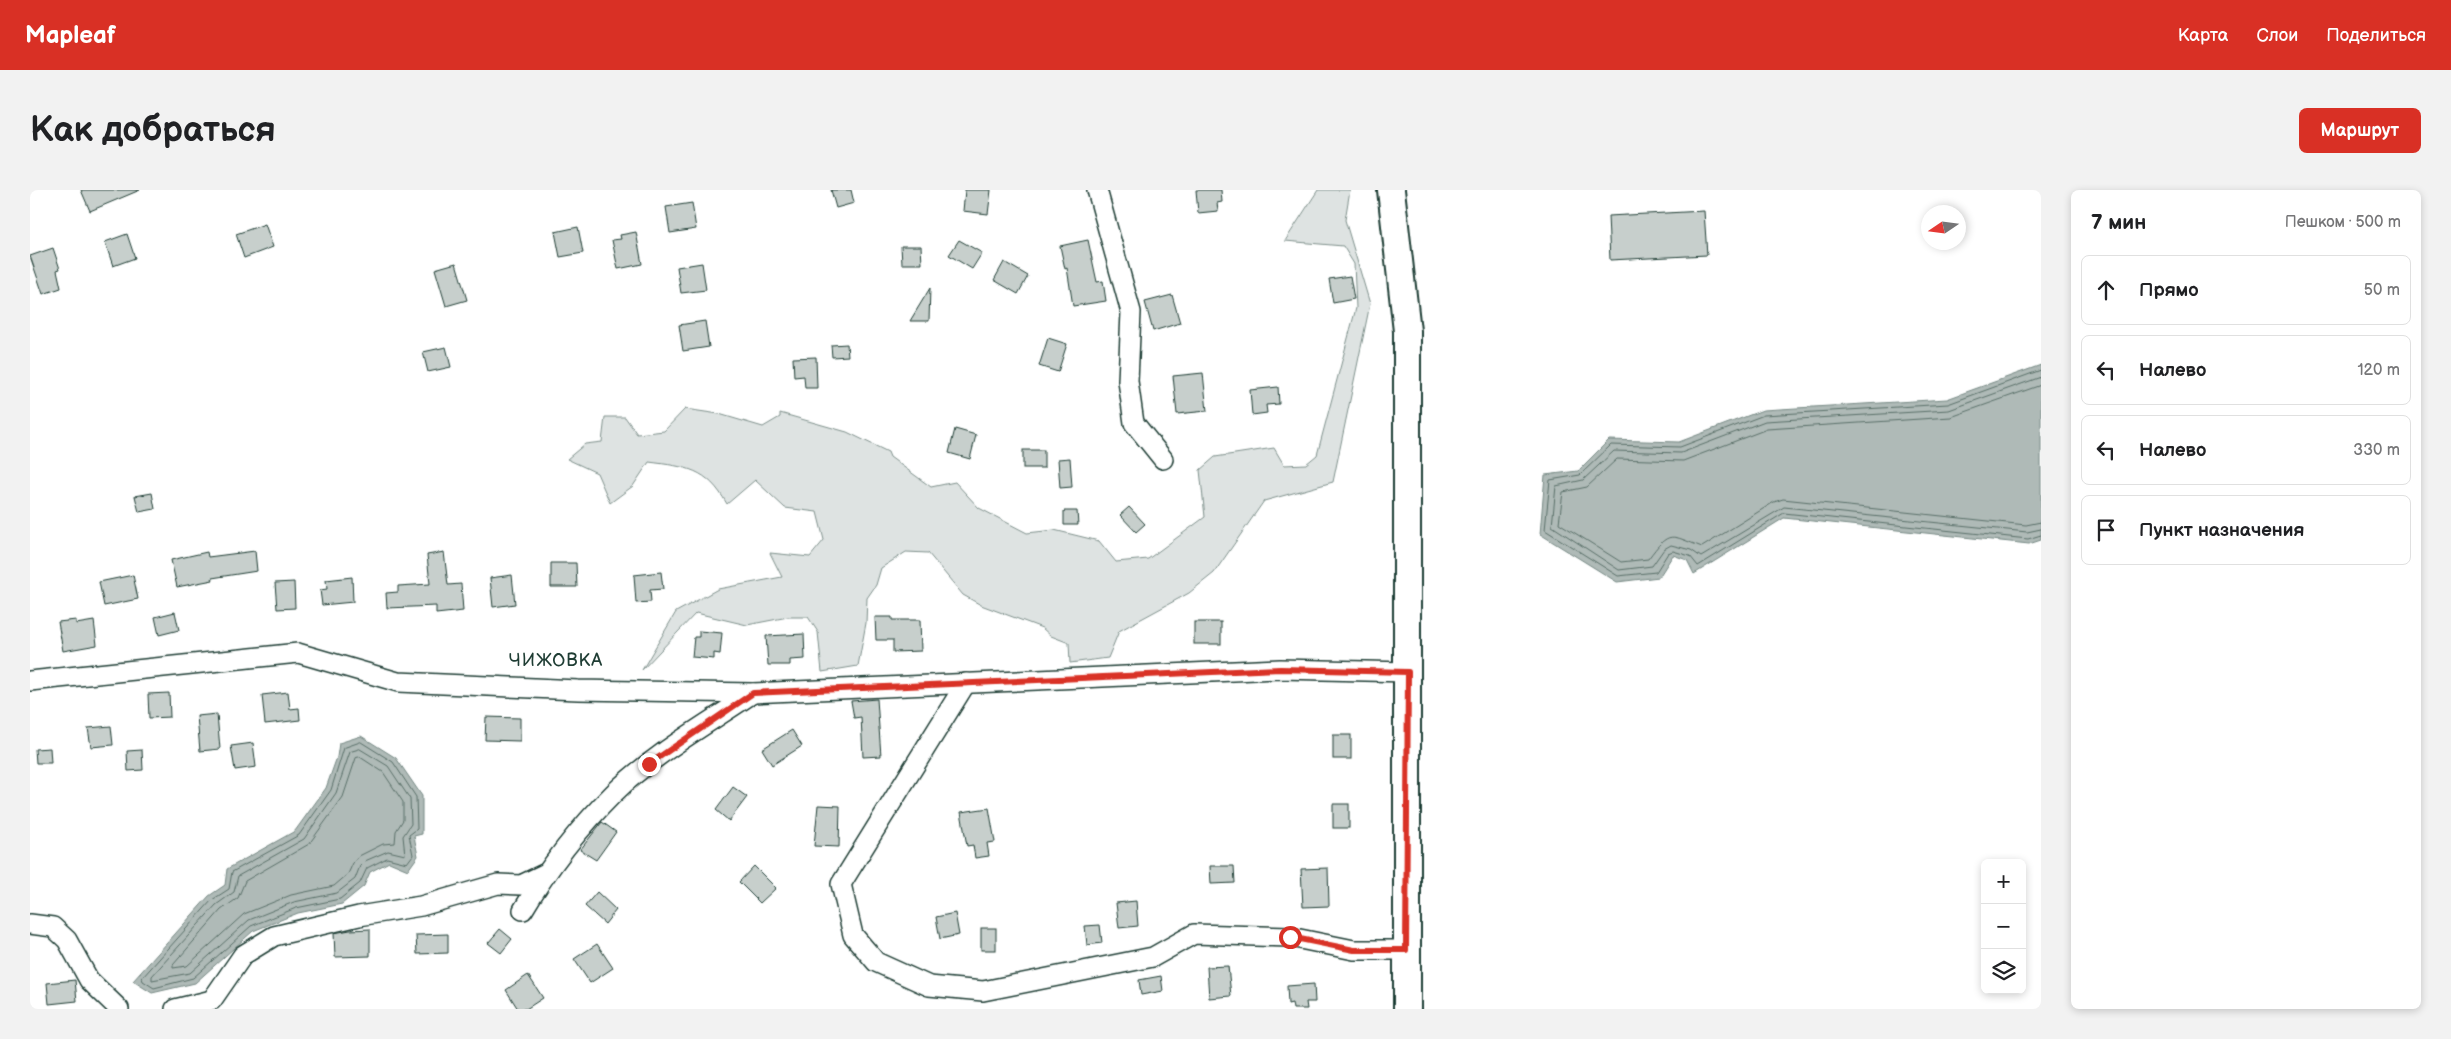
<!DOCTYPE html>
<html lang="ru">
<head>
<meta charset="utf-8">
<style>
	body { margin:0; font-family:"Balsamiq Sans",sans-serif; background:#f2f2f2; color:#202124 }
	.controls { position:absolute; right:15px; bottom:15px; display:grid; overflow:hidden; border-radius:8px; box-shadow:0 2px 8px #0003 }
	.controls button { width:45px; height:45px; display:grid; place-items:center; padding:0; border:0; border-bottom:1px solid #e0e0e0; background:#fff; color:#202124; font:25px sans-serif }
	.compass { position:absolute; left:1891px; top:15px; width:45px; height:45px; border-radius:50%; background:#fff; box-shadow:0 2px 8px #0003; rotate:257deg }
	.stop { position:absolute; width:15px; height:15px; margin:-11px; border:4px solid #d93025; border-radius:50%; background:#fff }
	.stop.end { background:#d93025; border-color:#fff; box-shadow:0 1px 5px #0008 }
	.list { margin:0; padding:0; list-style:none }
	h2 { display:flex; justify-content:space-between; align-items:center; height:65px; margin:0; padding:0 20px; font-size:21px }
	h2 small { font-size:16px; font-weight:400; color:#757577 }
	.list li { display:grid; grid-template-columns:32px 1fr auto; gap:15px; align-items:center; box-sizing:border-box; height:70px; margin:0 10px 10px; padding:0 10px; border:1px solid #e0e0e0; border-radius:8px }
	.list b { display:block; font-size:19px; white-space:nowrap }
	.list em { font-size:16px; font-style:normal; color:#757577 }
	.icon { flex:none; width:28px; height:28px; fill:none; stroke:currentColor; stroke-width:2; stroke-linecap:round; stroke-linejoin:round }
	.map { position:relative; flex:none; width:2011px; height:819px; overflow:hidden; border-radius:8px }
	header { display:flex; align-items:center; gap:30px; box-sizing:border-box; height:70px; padding:0 25px; background:#d93025; color:#fff }
	header strong { font-size:24px }
	nav { display:flex; gap:28px; margin-inline-start:auto; font-size:18px }
	.intro { display:flex; align-items:center; justify-content:space-between; box-sizing:border-box; height:120px; padding:0 30px }
	h1 { margin:0; font-size:35px }
	.button { padding:12px 22px; border-radius:8px; background:#d93025; color:#fff; font-size:18px; font-weight:700 }
	main { display:flex; gap:30px; padding:0 30px }
	aside { flex:1; background:#fff; border-radius:8px; box-shadow:0 2px 8px #0003 }
	.map>svg:first-child { display:block }
</style>
</head>
<body>
<header>
<strong>Mapleaf</strong>
<nav><a>Карта</a><a>Слои</a><a>Поделиться</a></nav>
</header>
<div class="intro"><h1>Как добраться</h1><a class="button">Маршрут</a></div>
<main>
<div class="map">
<svg width="2011" height="819" viewBox="0 0 2011 819">
	<rect width="100%" height="100%" fill="#fff"/>
	<filter id="ink" filterUnits="userSpaceOnUse"><feTurbulence type="fractalNoise" baseFrequency=".02" numOctaves="2"/><feDisplacementMap in="SourceGraphic" scale="10" xChannelSelector="R" yChannelSelector="G"/><feConvolveMatrix kernelMatrix="1 2 1 2 8 2 1 2 1" color-interpolation-filters="sRGB"/></filter>
	<g filter="url(#ink)">
		<path fill="#dee3e2" stroke="#7e908b" d="M 1288,0 L 1320,0 L 1315,30 L 1340,114 L 1303,292 L 1234,311 L 1184,383 L 1159,403 L 1089,441 L 1078,468 L 1040,473 L 1039,453 L 1021,446 L 1012,438 L 951,415 L 933,405 L 898,363 L 876,362 L 851,378 L 846,395 L 837,408 L 836,433 L 828,476 L 792,482 L 788,442 L 778,427 L 758,427 L 717,435 L 666,423 L 612,480 L 646,422 L 688,399 L 752,387 L 740,363 L 780,367 L 794,350 L 787,322 L 755,318 L 725,290 L 697,314 C 677,278 657,277 619,272 L 603,296 L 580,313 L 567,283 L 537,269 L 555,254 L 572,252 L 575,227 L 595,227 L 607,244 L 634,241 L 655,219 L 689,224 L 733,237 L 750,227 L 750,223 L 817,242 L 858,262 L 860,267 L 901,297 L 925,292 L 949,318 L 997,343 L 1024,340 L 1069,351 L 1086,372 L 1118,369 L 1175,327 L 1170,280 L 1185,267 L 1244,258 L 1254,275 L 1276,274 L 1287,265 L 1326,118 L 1324,74 L 1313,56 L 1255,51 Z"/>
		<g fill="#afbab7" stroke="#758883">
			<polygon points="2011,175 2011,350 1999,354 1754,328 1664,384 1657,370 1643,365 1629,387 1587,392 1510,344 1515,285 1548,281 1579,250 1649,252 1733,220 1917,209"/>
			<polygon points="331,546 366,568 392,606 392,644 384,646 388,666 378,680 359,672 340,682 334,696 312,714 268,723 223,741 165,793 122,803 103,791 179,706 195,695 197,679 265,641 296,598 307,567 309,553"/>
		</g>
		<g fill="none" stroke-linecap="round" stroke-linejoin="round">
			<g stroke="#596f68" stroke-width="1">
				<polyline points="2011,180 1918,214 1734,225 1650,257 1581,255 1550,285 1520,290 1515,340 1588,386 1626,382 1638,363 1643,361 1660,366 1668,376 1754,323 1998,349 2011,345"/>
				<polyline points="2011,187 1919,220 1735,231 1651,263 1584,261 1553,290 1526,296 1522,336 1589,380 1622,376 1634,359 1641,355 1661,360 1671,367 1754,317 1997,342 2011,339"/>
				<path d="M 2011,195 L 1921,227 L 1737,239 L 1653,271 L 1587,269 L 1557,297 L 1533,302 L 1529,333 L 1591,372 L 1618,369 C 1640,339 1640,345 1672,357 L 1744,312 L 1753,309 L 1996,335 L 2011,332"/>
				<polygon points="331,552 363,572 386,607 387,639 379,645 383,665 377,673 357,668 337,678 330,693 310,709 266,718 221,736 163,788 124,798 113,791 112,788 182,710 199,699 202,682 269,645 301,600 314,558"/>
				<polygon points="330,559 358,576 380,609 381,634 373,646 375,665 358,661 335,671 330,676 325,689 307,703 264,712 219,730 160,783 122,790 122,786 186,715 204,702 208,686 274,649 306,603 320,562"/>
				<polygon points="330,567 353,582 373,612 373,630 366,641 365,653 353,654 329,666 323,673 318,684 304,696 261,705 214,724 157,776 143,778 143,775 191,720 208,708 215,691 279,654 313,607 326,568"/>
			</g>
		</g>
		<g fill="#c7cfcc" stroke="#1f3d34">
			<polygon points="51,0 110,0 60,21"/>
			<polygon points="801,0 821,0 824,13 806,18"/>
			<polygon points="935,0 961,0 958,24 933,21"/>
			<polygon points="1166,0 1191,0 1192,12 1187,13 1188,21 1168,23"/>
			<polygon points="662,13 666,39 640,43 636,17"/>
			<polygon points="1674,21 1677,65 1580,70 1578,26"/>
			<polygon points="235,34 243,57 214,68 206,44"/>
			<polygon points="548,37 553,63 530,67 525,42"/>
			<polygon points="606,42 612,74 588,79 582,50 591,49 590,45"/>
			<polygon points="97,44 105,68 83,76 75,52"/>
			<polygon points="929,50 952,63 942,79 919,65"/>
			<polygon points="1058,50 1067,92 1073,91 1076,111 1043,116 1037,78 1035,79 1030,56"/>
			<polygon points="871,56 891,56 892,74 872,74"/>
			<polygon points="23,58 30,79 27,80 31,98 13,104 0,66"/>
			<polygon points="974,72 998,86 988,104 964,90"/>
			<polygon points="426,73 437,110 416,116 405,79"/>
			<polygon points="672,73 676,100 651,103 647,77"/>
			<polygon points="1320,86 1324,109 1303,113 1299,89"/>
			<polygon points="900,98 899,131 880,131"/>
			<polygon points="1142,105 1150,133 1123,141 1115,112"/>
			<polygon points="675,131 679,157 653,161 649,135"/>
			<polygon points="1018,148 1037,154 1028,182 1009,176"/>
			<polygon points="817,154 818,166 802,167 801,155"/>
			<polygon points="416,157 421,177 398,182 393,162"/>
			<polygon points="786,167 787,198 775,198 774,186 764,187 763,168"/>
			<polygon points="1173,183 1177,221 1147,224 1143,186"/>
			<polygon points="1248,197 1249,214 1236,215 1237,223 1222,225 1220,200"/>
			<polygon points="925,239 946,245 940,269 919,263"/>
			<rect x="993" y="260" width="21" height="18"/>
			<polygon points="1040,268 1042,297 1030,298 1028,269"/>
			<polygon points="122,303 125,319 109,322 105,306"/>
			<polygon points="1099,317 1115,334 1106,342 1090,325"/>
			<polygon points="1034,321 1047,321 1048,335 1034,335"/>
			<polygon points="225,361 227,381 182,388 183,390 147,397 141,370 177,362 178,367"/>
			<polygon points="414,362 418,395 431,394 433,421 406,424 406,416 357,418 356,403 368,402 368,396 400,394 397,365"/>
			<polygon points="521,373 546,373 547,397 521,397"/>
			<polygon points="631,382 633,399 620,400 621,412 606,413 604,385"/>
			<polygon points="103,385 108,409 74,416 69,392"/>
			<polygon points="482,385 485,414 463,417 460,388"/>
			<polygon points="322,387 323,412 292,415 290,400 297,399 296,390"/>
			<polygon points="264,392 265,418 247,419 245,393"/>
			<polygon points="145,422 149,440 129,445 125,427"/>
			<polygon points="845,427 862,427 862,430 890,430 891,461 863,462 863,450 846,450"/>
			<polygon points="46,430 46,434 64,431 67,455 33,461 28,432"/>
			<rect x="1164" y="432" width="27" height="22"/>
			<polygon points="669,441 692,443 690,464 684,463 684,469 662,467 664,447 669,447"/>
			<polygon points="774,444 775,469 760,470 760,475 738,475 736,446"/>
			<polygon points="258,502 260,519 269,518 270,530 235,534 232,505"/>
			<polygon points="139,503 140,527 119,528 118,504"/>
			<polygon points="847,509 851,566 833,567 831,527 824,528 821,511"/>
			<polygon points="187,524 190,559 170,561 167,526"/>
			<polygon points="456,527 490,528 490,551 455,550"/>
			<polygon points="81,536 83,555 61,557 58,538"/>
			<polygon points="762,540 772,556 742,575 732,559"/>
			<rect x="1303" y="545" width="18" height="24"/>
			<polygon points="223,553 226,577 205,580 201,556"/>
			<polygon points="20,558 21,573 6,573 5,559"/>
			<polygon points="112,560 113,580 98,581 97,561"/>
			<polygon points="703,597 717,607 699,631 686,620"/>
			<rect x="1303" y="614" width="16" height="24"/>
			<polygon points="788,615 810,616 809,657 784,656"/>
			<polygon points="959,618 965,652 957,653 959,666 945,668 943,655 937,656 931,622"/>
			<polygon points="572,632 586,642 566,670 550,660"/>
			<polygon points="724,676 746,698 730,713 709,692"/>
			<polygon points="1180,676 1204,676 1205,693 1181,694"/>
			<polygon points="1298,678 1299,716 1273,717 1271,679"/>
			<polygon points="567,702 586,720 575,734 555,716"/>
			<polygon points="1106,711 1108,736 1089,738 1086,713"/>
			<polygon points="925,723 929,745 910,749 906,727"/>
			<polygon points="1070,735 1072,753 1057,755 1055,736"/>
			<rect x="951" y="738" width="15" height="22"/>
			<polygon points="340,739 340,766 305,767 304,743 320,740"/>
			<polygon points="470,739 482,749 471,763 458,753"/>
			<polygon points="418,744 418,763 387,764 386,745"/>
			<polygon points="567,754 583,778 560,793 544,769"/>
			<polygon points="1198,776 1201,806 1179,808 1177,777"/>
			<polygon points="498,785 513,808 496,819 488,819 476,800"/>
			<polygon points="1131,786 1133,801 1111,805 1109,790"/>
			<polygon points="45,790 47,811 19,814 17,793"/>
			<polygon points="1284,794 1285,812 1276,812 1277,819 1263,819 1262,813 1258,814 1257,796"/>
		</g>
		<g fill="none" stroke-linecap="round" stroke-linejoin="round">
			<defs>
				<g id="street">
					<polyline points="1067,0 1101,122 1098,191 1104,233 1133,269"/>
					<polyline points="0,491 268,463 368,492 548,500 723,503 1250,479 1378,482"/>
					<polyline points="936,493 811,694 823,745 846,772 899,796 953,801 1123,767 1164,744 1260,747 1324,760 1376,760"/>
					<path d="M 493,720 C 518,678 549,638 584,603 C 624,564 676,535 723,503"/>
					<polyline points="0,734 23,737 37,750 59,790 89,819"/>
					<polyline points="145,819 182,810 213,765 244,746 329,726 391,716 468,694 491,695 514,684"/>
				</g>
				<polyline id="secondary" points="1361,0 1377,141 1377,819"/>
			</defs>
			<use href="#street" stroke="#1f3d34" stroke-width="22"/>
			<use href="#secondary" stroke="#1f3d34" stroke-width="30"/>
			<use href="#street" stroke="#fff" stroke-width="19"/>
			<use href="#secondary" stroke="#fff" stroke-width="26"/>
		</g>
	</g>
	<g fill="none" stroke-linecap="round" stroke-linejoin="round" filter="url(#ink)">
		<polyline stroke="#d93025" stroke-width="6" points="619,574 723,503 1250,479 1378,482 1376,760 1324,760 1260,747"/>
	</g>
	<g text-anchor="middle" dominant-baseline="central" stroke-width="4" stroke-linejoin="round" paint-order="stroke">
		<g font-size="18" letter-spacing="1" fill="#1f3d34" stroke="#fff">
			<text x="526" y="470">ЧИЖОВКА</text>
		</g>
	</g>
</svg>
<div class="controls">
<button>+</button>
<button>−</button>
<button><svg class="icon" aria-label="layers" viewBox="0 0 24 24"><path d="M12 4l9 5-9 5-9-5zM3 14l9 5 9-5"/></svg></button>
</div>
<svg class="compass" viewBox="-18 -18 36 36"><path d="M0-13l5 13h-10z" fill="#e53935"/><path d="M0 13l5-13h-10z" fill="#757577"/></svg>
<div class="stop" style="left:1260px;top:747px"></div>
<div class="stop end" style="left:619px;top:574px"></div>
</div>
<aside>
<h2>7 мин<small>Пешком · 500 m</small></h2>
<ul class="list">
<li><svg class="icon" aria-label="ahead" viewBox="0 0 24 24"><path d="M12 20V5M6 11l6-6 6 6"/></svg><div><b>Прямо</b></div><em>50 m</em></li>
<li><svg class="icon" aria-label="left" viewBox="0 0 24 24"><path d="M17 20v-9H6M10 6l-5 5 5 5"/></svg><div><b>Налево</b></div><em>120 m</em></li>
<li><svg class="icon" aria-label="left" viewBox="0 0 24 24"><path d="M17 20v-9H6M10 6l-5 5 5 5"/></svg><div><b>Налево</b></div><em>330 m</em></li>
<li><svg class="icon" aria-label="arrive" viewBox="0 0 24 24"><path d="M6 21V4h12l-3 4 3 4H6"/></svg><div><b>Пункт назначения</b></div></li>
</ul>
</aside>
</main>
</body>
</html>
